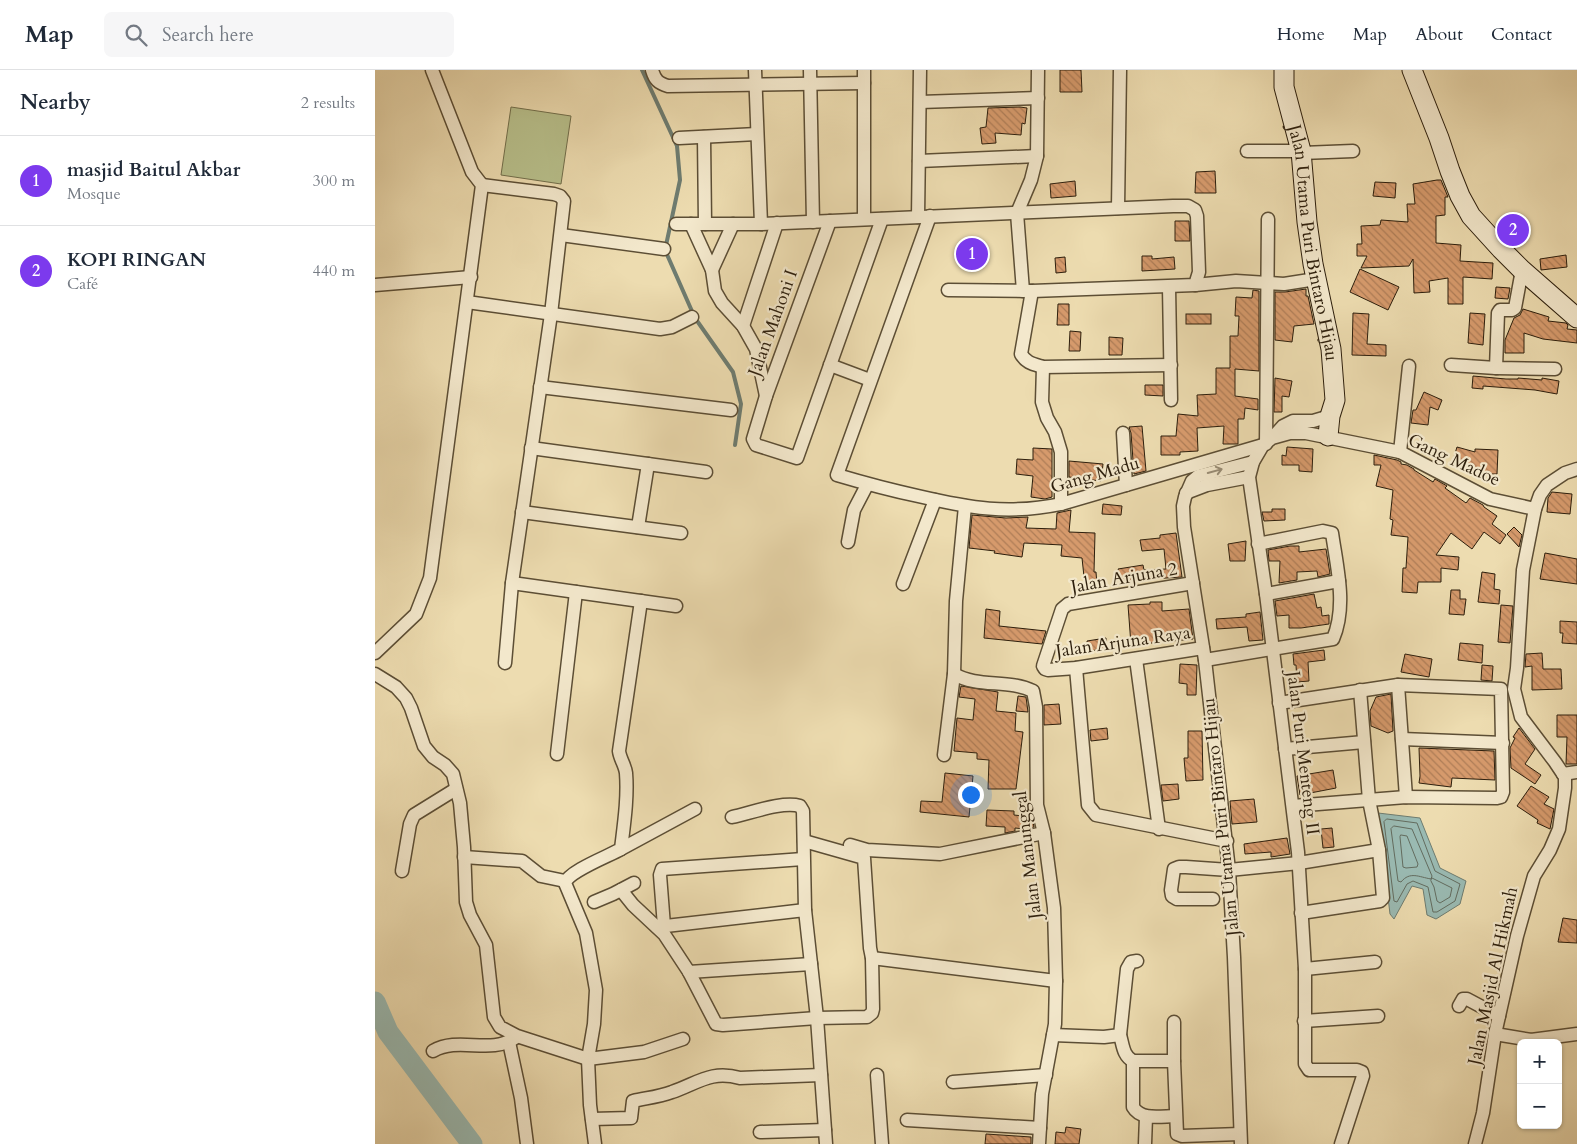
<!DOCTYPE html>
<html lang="en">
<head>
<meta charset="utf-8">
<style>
	body { margin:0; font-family:Cardo,serif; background:#f6f6f7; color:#1f2937 }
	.controls { position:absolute; right:15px; bottom:15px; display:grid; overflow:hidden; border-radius:8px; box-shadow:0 1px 4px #0004 }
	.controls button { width:45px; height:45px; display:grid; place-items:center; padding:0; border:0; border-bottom:1px solid #e0e1e3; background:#fff; color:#1f2937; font:25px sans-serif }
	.you { position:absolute; left:595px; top:724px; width:18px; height:18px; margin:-12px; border:4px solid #fff; border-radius:50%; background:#1a73e8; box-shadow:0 0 0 8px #1a73e833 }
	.badge { display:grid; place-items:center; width:32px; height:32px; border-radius:50%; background:#7c3aed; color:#fff; font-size:16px; font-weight:700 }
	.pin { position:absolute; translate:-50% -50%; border:2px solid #fff; box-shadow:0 1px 5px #0006 }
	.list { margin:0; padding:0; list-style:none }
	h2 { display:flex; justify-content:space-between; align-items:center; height:65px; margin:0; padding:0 20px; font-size:21px }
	h2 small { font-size:16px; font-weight:400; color:#747a83 }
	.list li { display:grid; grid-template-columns:32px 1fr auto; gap:15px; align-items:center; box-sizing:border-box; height:90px; padding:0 20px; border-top:1px solid #e0e1e3 }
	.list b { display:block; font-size:19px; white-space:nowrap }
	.list p { margin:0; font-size:16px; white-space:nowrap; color:#747a83 }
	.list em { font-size:16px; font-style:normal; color:#747a83 }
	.icon { flex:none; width:28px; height:28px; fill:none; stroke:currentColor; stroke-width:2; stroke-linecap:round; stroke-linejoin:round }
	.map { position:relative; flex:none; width:1202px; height:1074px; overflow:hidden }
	header { display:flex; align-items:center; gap:30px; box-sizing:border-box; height:70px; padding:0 25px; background:#fff; border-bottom:1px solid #e0e1e3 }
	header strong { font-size:24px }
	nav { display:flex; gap:28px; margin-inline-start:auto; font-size:18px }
	.search { width:350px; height:45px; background:#f6f6f7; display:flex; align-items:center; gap:12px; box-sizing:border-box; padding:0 18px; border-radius:8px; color:#747a83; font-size:19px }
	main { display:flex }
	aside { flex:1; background:#fff }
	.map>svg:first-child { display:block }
</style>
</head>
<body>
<header>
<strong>Map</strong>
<div class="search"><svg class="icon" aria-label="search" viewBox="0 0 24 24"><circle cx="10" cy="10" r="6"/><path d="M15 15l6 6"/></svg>Search here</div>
<nav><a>Home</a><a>Map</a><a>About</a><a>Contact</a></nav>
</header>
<main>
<aside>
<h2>Nearby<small>2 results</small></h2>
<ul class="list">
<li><span class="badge">1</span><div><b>masjid Baitul Akbar</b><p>Mosque</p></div><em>300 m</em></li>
<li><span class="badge">2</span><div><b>KOPI RINGAN</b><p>Café</p></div><em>440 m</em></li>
</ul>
</aside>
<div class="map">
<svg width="1202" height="1074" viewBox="0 0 1202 1074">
	<defs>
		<pattern id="building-back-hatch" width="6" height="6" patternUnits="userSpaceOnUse" patternTransform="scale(1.25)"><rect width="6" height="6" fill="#d69a6c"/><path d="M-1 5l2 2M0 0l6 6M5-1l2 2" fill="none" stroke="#ae7d57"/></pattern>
	</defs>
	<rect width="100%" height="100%" fill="#eddcb0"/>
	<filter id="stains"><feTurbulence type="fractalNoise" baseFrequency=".004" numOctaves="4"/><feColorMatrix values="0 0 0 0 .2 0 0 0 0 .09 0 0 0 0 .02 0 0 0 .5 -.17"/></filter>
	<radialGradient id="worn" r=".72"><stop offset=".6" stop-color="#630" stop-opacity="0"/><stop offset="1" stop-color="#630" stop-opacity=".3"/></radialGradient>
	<polygon fill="#b8c08c" stroke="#726f4c" points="136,37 196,46 186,114 126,105"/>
	<polygon fill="#9abab2" stroke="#6e7c70" points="1003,743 1045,748 1065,798 1091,811 1085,834 1061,849 1052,845 1048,819 1037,816 1019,849 1015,844"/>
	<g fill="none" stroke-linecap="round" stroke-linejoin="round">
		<g stroke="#636c5f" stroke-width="1">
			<polygon points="1012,749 1042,753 1060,801 1085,814 1080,831 1062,842 1058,842 1053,817 1038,811 1032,814 1022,832 1019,831 1009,752"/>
			<path d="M 1019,756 L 1037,759 L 1057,806 L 1056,809 C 1044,807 1035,801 1026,812 L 1023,811 L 1016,759 Z"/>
			<polygon points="1026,765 1032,766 1043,794 1042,797 1031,798 1028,797 1025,767"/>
			<polygon points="1057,808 1077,818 1075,827 1065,833 1062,831 1059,817 1056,811"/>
		</g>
		<polyline stroke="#6e7c70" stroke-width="4" points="267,0 302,76 305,110 290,180 320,248 358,302 366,334 360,375"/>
		<polyline stroke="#9abab2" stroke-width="21" points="0,932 13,962 97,1074"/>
	</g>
	<g fill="url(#building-back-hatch)" stroke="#2c1e0c">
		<polygon points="685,0 706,0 707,22 685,22"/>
		<polygon points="645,37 652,38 650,54 647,53 646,65 620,63 621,73 607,74 605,58 611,57 613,38"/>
		<polygon points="840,101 841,123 820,123 821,102"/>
		<polygon points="1062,110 1066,110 1073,127 1070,127 1070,145 1061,146 1061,173 1086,175 1085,191 1118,193 1117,209 1088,207 1088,234 1073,234 1073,208 1054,211 1055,222 1039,223 1038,189 1034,196 986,198 992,186 982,186 982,174 987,174 986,156 1005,155 1006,150 1033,152 1032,134 1040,134 1038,114"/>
		<polygon points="700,111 701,126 676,128 675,114"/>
		<polygon points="1000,112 1021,113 1020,128 998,126"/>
		<polygon points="800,151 814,151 815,171 800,171"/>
		<polygon points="1191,185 1192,197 1166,200 1165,189"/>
		<polygon points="767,186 777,186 777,189 799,187 800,199 767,201"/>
		<polygon points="690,187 691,202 681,203 680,188"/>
		<polygon points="985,199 1024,217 1013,240 975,222"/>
		<polygon points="1121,217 1135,218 1133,229 1120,228"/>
		<polygon points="931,219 931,226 933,226 939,254 919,256 917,272 900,270 900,222 910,222"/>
		<polygon points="878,220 884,221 884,301 860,299 860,326 883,329 883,340 870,338 869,349 863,349 863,374 848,374 849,356 822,358 823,381 805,382 805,385 786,385 786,366 801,366 803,344 823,346 822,325 841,324 841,298 855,298 855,266 863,266 864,246 860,246 861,227 877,228"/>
		<polygon points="683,234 694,234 694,255 682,255"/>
		<polygon points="1148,239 1174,247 1173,251 1191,253 1193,255 1192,259 1202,260 1202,273 1168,269 1149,263 1149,283 1130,283 1130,270 1139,248 1145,245"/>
		<polygon points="978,243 994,244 992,274 1011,275 1011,286 977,285"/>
		<polygon points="1095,243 1110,244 1108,275 1093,273"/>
		<rect x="811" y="244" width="25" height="10"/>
		<polygon points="695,261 706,262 705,281 694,281"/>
		<polygon points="734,267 748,268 747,285 734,285"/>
		<polygon points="1098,306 1131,309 1143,309 1143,308 1167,310 1167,308 1184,311 1182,324 1160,320 1108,316 1108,319 1097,318"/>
		<polygon points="900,308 917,311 914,327 907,326 907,342 899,342"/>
		<polygon points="770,315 788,315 788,326 770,325"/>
		<polygon points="1049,322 1067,330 1063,340 1055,337 1053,355 1036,353 1038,340 1041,340"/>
		<polygon points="767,356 771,401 759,404 756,363 754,357"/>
		<polygon points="912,377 938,379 937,402 924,401 924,395 907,395 907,385 911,386"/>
		<polygon points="1082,377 1100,382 1100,379 1123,380 1122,404 1100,404 1100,397 1078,390"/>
		<polygon points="658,378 677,379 677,427 670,429 656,427 658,406 641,404 642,389 658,390"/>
		<polygon points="999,385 1022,390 1026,392 1026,394 1032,395 1039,399 1039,400 1058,412 1060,409 1072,416 1070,418 1091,433 1095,428 1108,435 1109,437 1122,446 1117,454 1131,465 1125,474 1109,462 1097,479 1076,463 1061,485 1084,487 1083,500 1066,498 1066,512 1043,512 1042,523 1027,522 1028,498 1031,498 1033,467 1016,465 1018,450 1015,449 1018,420 1001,416 1006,395 999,395"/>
		<polygon points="694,391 728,394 726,411 694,407"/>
		<polygon points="1177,422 1197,424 1195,444 1172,442 1173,428"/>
		<polygon points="728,434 747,436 746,445 727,444"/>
		<polygon points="897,439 910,439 910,450 889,451 887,442 897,442"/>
		<polygon points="696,440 694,462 720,463 719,502 721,502 722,515 710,516 707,488 686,486 687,475 649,473 647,487 619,483 620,481 594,478 597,445 631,448 653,447 651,458 681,459 682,443"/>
		<polygon points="1139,457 1147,465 1144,477 1132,464"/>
		<polygon points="801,463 807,507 744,511 743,499 768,495 769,500 791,499 789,479 767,481 765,470 785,468 785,465"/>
		<polygon points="871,471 870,491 855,491 853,474"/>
		<polygon points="915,476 924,476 924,482 951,479 955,504 943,507 942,501 922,502 922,510 904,513 905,491 894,491 893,480"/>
		<polygon points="1170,483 1202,489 1202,514 1165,509"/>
		<polygon points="1107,502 1120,504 1119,519 1125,520 1124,534 1103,532"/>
		<polygon points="1076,520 1085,520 1085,529 1091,529 1089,545 1074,544"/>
		<polygon points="939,524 942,538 946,537 947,546 954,545 954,554 926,558 914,558 914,545 902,546 900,531"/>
		<polygon points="775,532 787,532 787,541 814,539 818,569 756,575 753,535 775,534"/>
		<polygon points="1126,535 1138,536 1135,573 1123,572"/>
		<polygon points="611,539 625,541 624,556 671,561 667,574 609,568"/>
		<polygon points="885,542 888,570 874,571 872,557 842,559 841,549 871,547 871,544"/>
		<polygon points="1185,551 1202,552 1202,574 1187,573 1188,563 1185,563"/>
		<polygon points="731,568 731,579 713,581 712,571"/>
		<polygon points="1085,573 1108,575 1107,593 1083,590"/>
		<polygon points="949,580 950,590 933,592 934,611 922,612 921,595 919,595 918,584"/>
		<polygon points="1167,583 1168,599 1186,599 1187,619 1157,620 1157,596 1150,597 1151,584"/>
		<polygon points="1030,584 1057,589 1054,607 1026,602"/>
		<polygon points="805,594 822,595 821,625 812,625 812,614 804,613"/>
		<polygon points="1107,595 1118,596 1117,611 1106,610"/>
		<polygon points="586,616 623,622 621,641 641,643 640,661 648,662 641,719 613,719 614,690 602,689 602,683 579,681 582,648 598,650 600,629 584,627"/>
		<polygon points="1016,624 1018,661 1013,663 996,656 995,641 1001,627"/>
		<polygon points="643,626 651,627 653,642 641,641"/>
		<polygon points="684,634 686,654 669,655 669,635"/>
		<polygon points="1182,645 1202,645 1202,694 1191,694 1192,667 1182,667"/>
		<polygon points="732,658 733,669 716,671 715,660"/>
		<polygon points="1144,658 1160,679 1150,694 1166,705 1160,714 1136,698 1135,678 1140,668 1138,667"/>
		<polygon points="813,661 827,661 828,710 811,711 809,688 813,688"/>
		<polygon points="1044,678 1119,681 1120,710 1077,708 1076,717 1044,713 1045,706"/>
		<polygon points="958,700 961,718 925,725 922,706"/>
		<polygon points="570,703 598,706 594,747 545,742 546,731 567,732"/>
		<polygon points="803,714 804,729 788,731 786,715"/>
		<polygon points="1156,716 1174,727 1169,734 1179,739 1175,759 1162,753 1163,750 1142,736"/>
		<polygon points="879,729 882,752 857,754 855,731"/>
		<polygon points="612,740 639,741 639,745 657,747 659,757 650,759 640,758 640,761 630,763 630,757 611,756"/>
		<polygon points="957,758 959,777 948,778 946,759"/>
		<polygon points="912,768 915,784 896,787 896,782 870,784 869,774"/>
		<polygon points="1188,848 1202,850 1202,873 1183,872"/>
		<polygon points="691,1057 706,1059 704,1074 680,1074 681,1062 690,1063"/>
		<polygon points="611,1064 656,1067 656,1074 610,1074"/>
	</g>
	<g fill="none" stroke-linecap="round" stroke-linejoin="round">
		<defs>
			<g id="street">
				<path d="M 277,0 C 280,10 283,13 293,16 L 489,13"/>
				<polyline points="380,0 386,154"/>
				<polyline points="435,0 438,152"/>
				<polyline points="545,32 663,28"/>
				<polyline points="329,67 330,154"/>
				<polyline points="304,68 382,64"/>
				<polyline points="872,81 926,81"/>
				<polyline points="927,83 978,81"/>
				<polyline points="544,91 662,86"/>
				<polyline points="107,115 179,124 185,126 189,131 176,244 137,513 130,593"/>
				<polyline points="743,138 745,0"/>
				<path d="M 555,146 L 462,405 C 489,413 515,420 543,426 C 595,438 633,445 686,434 L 888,375 L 897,368 L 915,363 L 931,363 L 1025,382 L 1115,429 L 1160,439"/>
				<polyline points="543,147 545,0"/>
				<polyline points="489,149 489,0"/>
				<polyline points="455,151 391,326 378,369 381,375 422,388 507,149"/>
				<polyline points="301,154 386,154 798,136 813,136 820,140 822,146 824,202 820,215 657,221 573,220"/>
				<polyline points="316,154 337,200 340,221 347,233 368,256 381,279 391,326"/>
				<polyline points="186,165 289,179"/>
				<polyline points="337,200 358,154"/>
				<polyline points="1147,200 1140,238 1137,240 1125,240 1123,243 1121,298 1180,299"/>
				<polyline points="0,215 96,207"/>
				<polyline points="820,215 861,211 909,214 941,209"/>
				<polyline points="794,217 796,330"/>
				<polyline points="648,221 642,143 656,110 662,86 663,0"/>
				<path d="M 657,221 L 646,284 C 651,293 658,294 668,297 L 796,295"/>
				<polyline points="92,232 285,259 297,257 317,247"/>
				<polyline points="368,256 402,153"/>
				<polyline points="455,295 495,310"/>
				<polyline points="1076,295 1121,298"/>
				<polyline points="668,297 667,332 672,348 680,362 686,382 686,434"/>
				<polyline points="165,317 356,340"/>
				<polyline points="748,363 751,415"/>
				<polyline points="899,366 908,356 918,351 938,351 955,346"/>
				<polyline points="891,374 893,149"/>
				<polyline points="888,375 878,392 874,407 891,524 923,782 930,899 930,994 934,1000 982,1000 987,1002 988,1006 966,1074"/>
				<polyline points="156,378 331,402"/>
				<polyline points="1025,382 1034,296"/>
				<polyline points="811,423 832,415 874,407"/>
				<polyline points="147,442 306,463"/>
				<polyline points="263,457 273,394"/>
				<polyline points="473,472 479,440 492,415"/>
				<polyline points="137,513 301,536"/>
				<polyline points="818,513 693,534 687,539 668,596 670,599 673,600 701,598 828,578"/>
				<polyline points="528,514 560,430"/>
				<polyline points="891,524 964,511"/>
				<polyline points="0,583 41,544 55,508 107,115 97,102 57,0"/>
				<polyline points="761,589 784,759"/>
				<path d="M 830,590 L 958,569 C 972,536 962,498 957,463 L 948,461 L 883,474"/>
				<polyline points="701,598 713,735 721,745 852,771"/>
				<polyline points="0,604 21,617 31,628 36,638 49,676 58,687 70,695 78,704 85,733 89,777 91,832 95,845 111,875 119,947 125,957 142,966 213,989 269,982 308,969"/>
				<path d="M 579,604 C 603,618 633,609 658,621 L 661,637 L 662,735 L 669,763 L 679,838 L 681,911 L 680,954 L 667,1024 L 664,1074"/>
				<polyline points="1023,615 1031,727"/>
				<polyline points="904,633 1023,615 1126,619 1128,722 1126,727 1122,728 1031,727 918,736"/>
				<polyline points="1027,669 1128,673"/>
				<polyline points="910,679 989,672"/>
				<polyline points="182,684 201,522"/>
				<polyline points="569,685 579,604 581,531 590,436"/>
				<polyline points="1188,704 1202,702"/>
				<path d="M 357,747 C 376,743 407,731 425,736 L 428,741 L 430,840 L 442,948 L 451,1074"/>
				<polyline points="475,775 492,780 565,784 669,763"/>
				<polyline points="246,779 320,739"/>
				<polyline points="89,787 147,791 166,806 190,811"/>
				<polyline points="27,801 35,754 39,745 81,719"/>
				<polyline points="246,820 258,835 289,864 314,902 341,954 348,955 442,948 492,947 497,943 498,939 497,888 495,878 489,788 429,771"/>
				<polyline points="838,829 802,829 797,826 796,820 799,799 804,797 811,797 854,800 924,793 1004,780"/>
				<polyline points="219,832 238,824 259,813"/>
				<polyline points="926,843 1005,831 1008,828 1004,780 994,730 985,620"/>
				<polyline points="289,856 285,805 287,799 428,789"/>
				<polyline points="282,857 430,840"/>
				<polyline points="497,888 681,911"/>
				<polyline points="930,899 1000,892"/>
				<polyline points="314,902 436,894"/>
				<polyline points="1084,936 1088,929 1092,929 1124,946"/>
				<polyline points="929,951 1003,946"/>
				<polyline points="799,952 799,991 802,1064 807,1066 865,1064"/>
				<polyline points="1120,964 1156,970 1202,964"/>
				<polyline points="678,965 729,967 745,965 752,899 756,892 762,891"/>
				<path d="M 745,965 C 748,975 748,986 758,991 L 799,991"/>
				<polyline points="134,972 146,1028 152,1074"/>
				<path d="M 58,981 C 84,966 115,985 140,968"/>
				<path d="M 758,991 L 758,1037 C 766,1051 787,1046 800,1046"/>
				<polyline points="502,1005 507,1074"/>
				<polyline points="578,1012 671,1005"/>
				<path d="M 217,1049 L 256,1048 L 258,1031 C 271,1028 284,1027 297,1022 C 323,1013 336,1000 365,1008 L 446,1005"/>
				<polyline points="532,1050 665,1058"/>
				<polyline points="385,1062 450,1060"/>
				<path d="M 220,1074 L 215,1035 L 213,989 L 219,954 L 221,920 L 211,863 L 190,813 C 194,801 234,786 246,779 C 249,754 253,728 251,703 C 250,695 245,689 244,681 L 266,531"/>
				<polyline points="770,1074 771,1047"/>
				<polyline points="866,1074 859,887 854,800 830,590 809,457 808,436 810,427 817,411 823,406 878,392"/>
				<polyline points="1100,1074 1108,1043 1120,964 1142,866 1159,806 1175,780 1184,759 1190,718 1190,707 1180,692 1146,647 1139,619 1142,598 1148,500 1160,439 1165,425 1172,415 1190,403 1202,399"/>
			</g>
			<g id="secondary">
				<path id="s1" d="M 909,0 L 909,17 L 926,81 L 932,152 L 938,194 L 956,279 L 960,330 L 955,346 L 953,366"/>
				<polyline points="1037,0 1064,68 1075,101 1085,126 1096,146 1126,179 1147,200 1202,248"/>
			</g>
		</defs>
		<use href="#street" stroke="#5c4e35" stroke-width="15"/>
		<use href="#secondary" stroke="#2c1e0c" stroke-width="21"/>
		<use href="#street" stroke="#f3e8cc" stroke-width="12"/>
		<use href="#secondary" stroke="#f3e8cc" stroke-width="19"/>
	</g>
	<defs><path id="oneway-shaft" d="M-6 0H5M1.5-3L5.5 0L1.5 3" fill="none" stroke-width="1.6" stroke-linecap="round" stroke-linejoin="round" transform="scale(1.25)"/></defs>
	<use stroke="#998d76" href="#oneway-shaft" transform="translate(840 401) rotate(-15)"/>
	<g text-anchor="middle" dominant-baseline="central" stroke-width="4.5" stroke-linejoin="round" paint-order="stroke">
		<g font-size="18" fill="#2c1e0c" stroke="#f3e8cc">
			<text stroke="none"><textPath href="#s1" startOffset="176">Jalan Utama Puri Bintaro Hijau</textPath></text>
			<text transform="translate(398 253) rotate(-70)">Jalan Mahoni I</text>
			<text transform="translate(1079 390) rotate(25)">Gang Madoe</text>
			<text transform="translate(720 405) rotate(-16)">Gang Madu</text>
			<text transform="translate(749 508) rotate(-10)">Jalan Arjuna 2</text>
			<text transform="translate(748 572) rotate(-8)">Jalan Arjuna Raya</text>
			<text transform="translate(928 683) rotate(83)">Jalan Puri Menteng II</text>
			<text transform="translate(846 747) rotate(-96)">Jalan Utama Puri Bintaro Hijau</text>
			<text transform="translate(653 785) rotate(-97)">Jalan Manunggal</text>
			<text transform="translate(1118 906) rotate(-78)">Jalan Masjid Al Hikmah</text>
		</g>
	</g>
	<rect width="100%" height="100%" filter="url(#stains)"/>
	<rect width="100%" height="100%" fill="url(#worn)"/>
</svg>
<div class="controls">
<button>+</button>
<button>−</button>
</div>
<div class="you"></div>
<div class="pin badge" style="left:597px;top:184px">1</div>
<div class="pin badge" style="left:1138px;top:160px">2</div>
</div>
</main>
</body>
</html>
